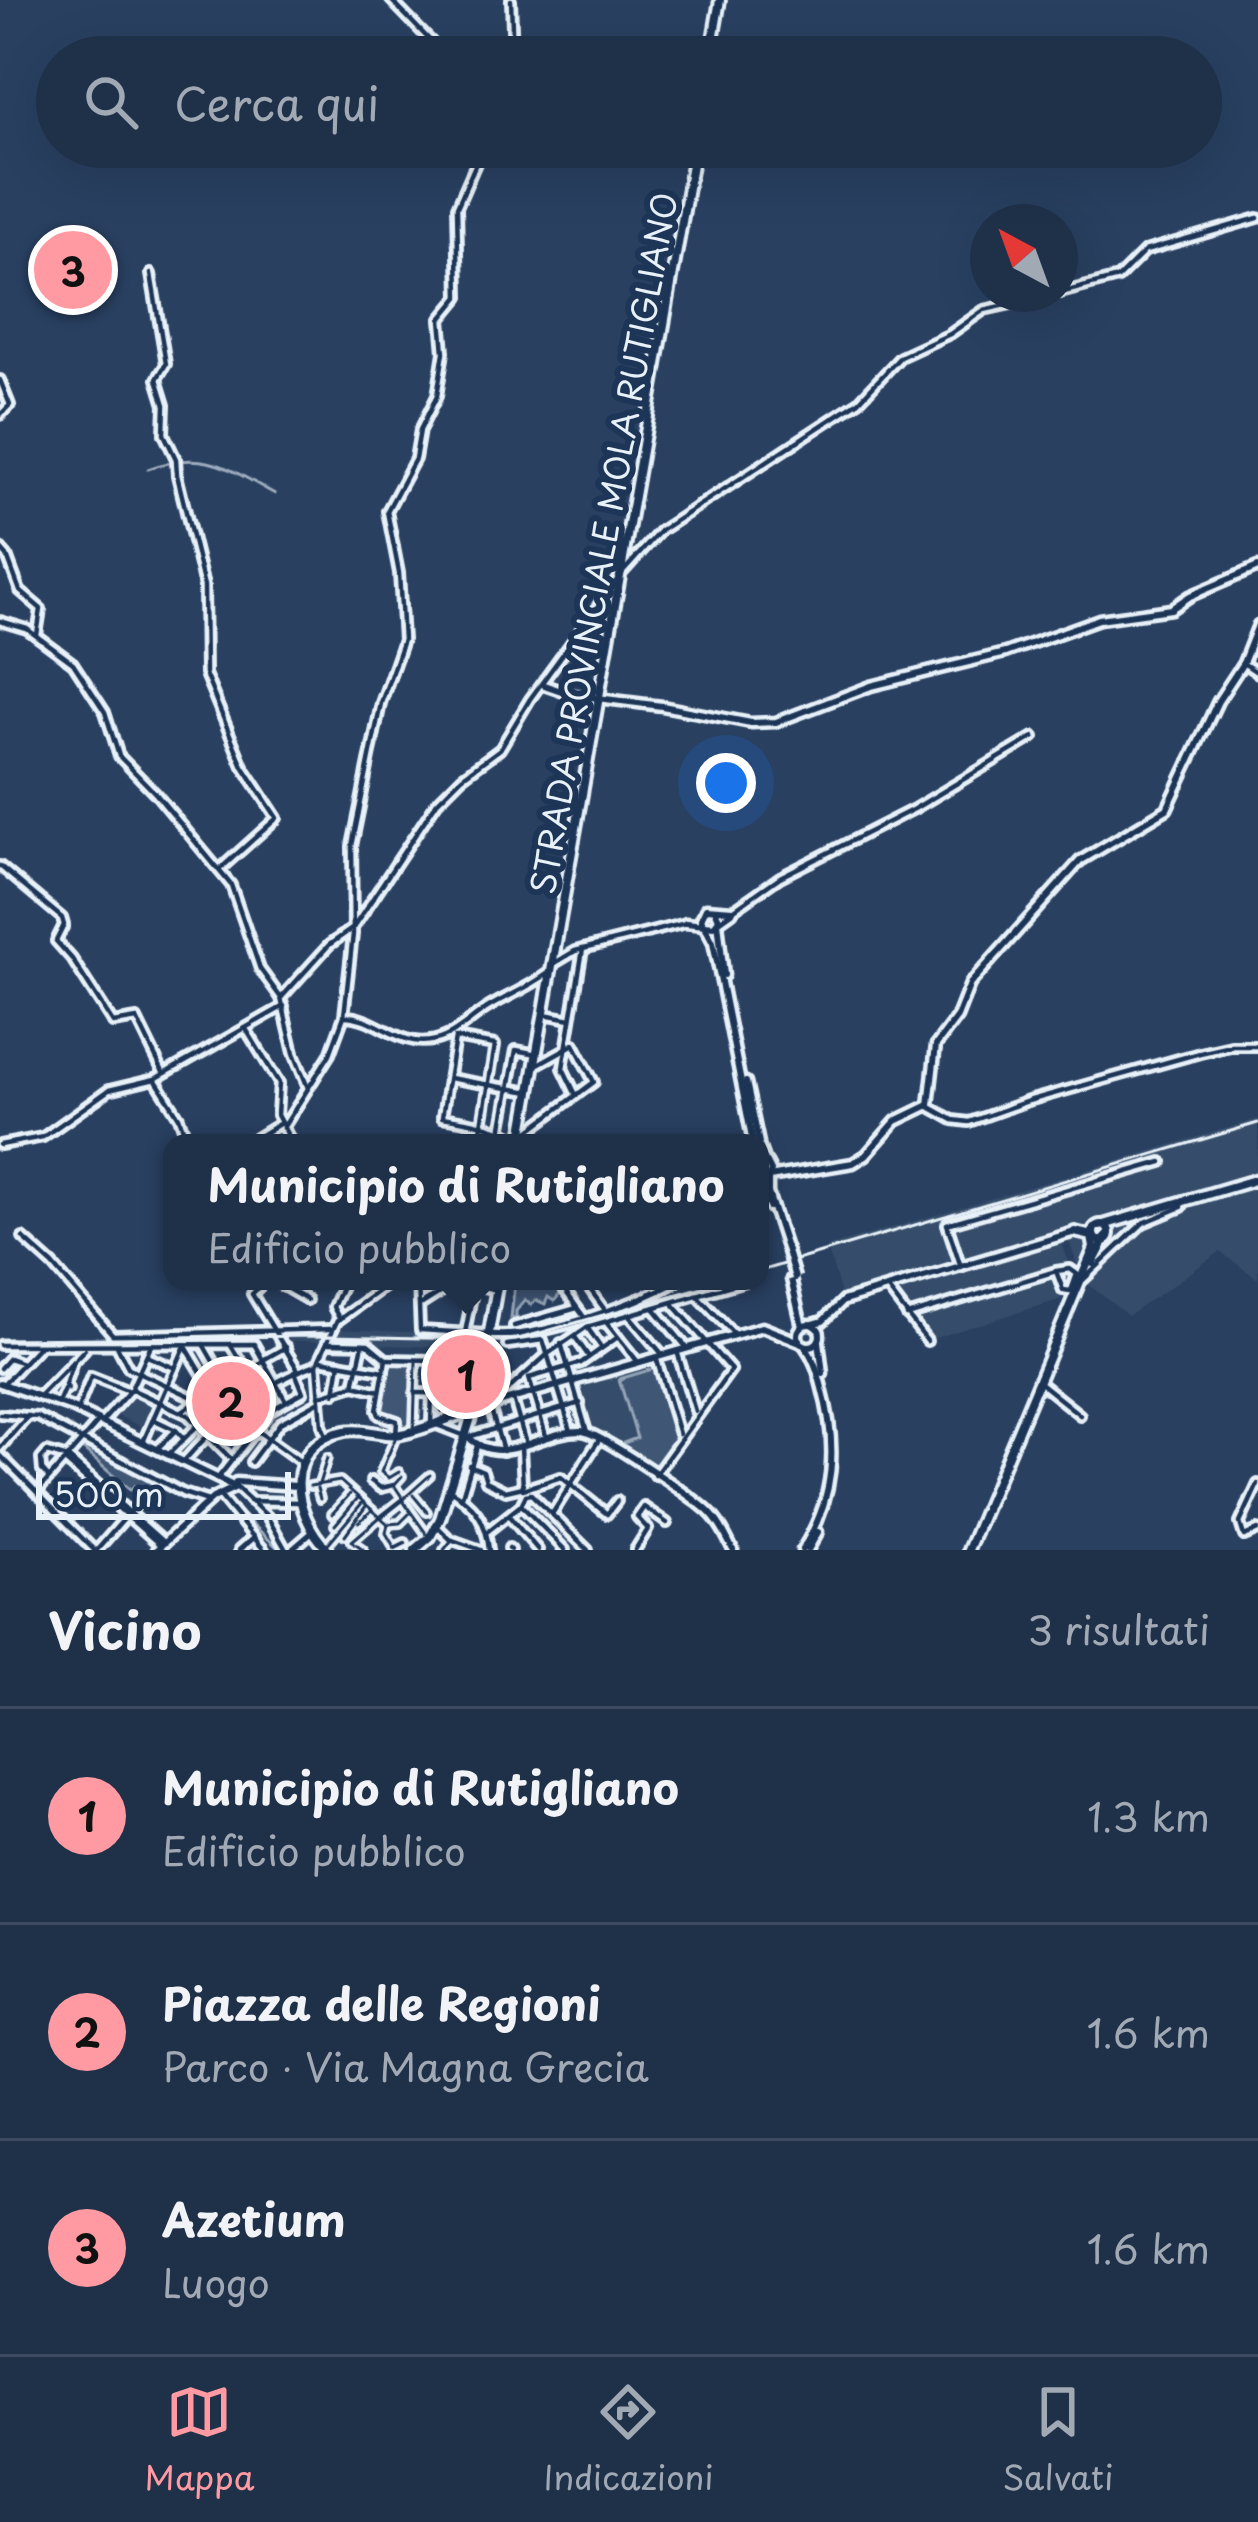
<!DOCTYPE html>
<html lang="it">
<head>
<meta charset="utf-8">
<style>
	body { margin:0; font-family:"Playpen Sans",sans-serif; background:#273850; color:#f1f3f6 }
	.compass { position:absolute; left:970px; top:204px; width:108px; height:108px; border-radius:50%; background:#1f3049; box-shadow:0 12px 48px #0002; rotate:319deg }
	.scale { position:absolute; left:36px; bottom:30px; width:255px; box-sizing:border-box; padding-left:12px; border:6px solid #e8f1f8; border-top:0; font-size:33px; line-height:42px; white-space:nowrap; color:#e8f1f8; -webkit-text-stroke:9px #1d3557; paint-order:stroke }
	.you { position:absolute; left:726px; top:783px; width:42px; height:42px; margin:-30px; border:9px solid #fff; border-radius:50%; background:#1a73e8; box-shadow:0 0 0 18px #1a73e833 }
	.badge { display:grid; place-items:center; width:78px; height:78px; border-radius:50%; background:#ff9aa2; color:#111; font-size:39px; font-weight:700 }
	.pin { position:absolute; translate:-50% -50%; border:6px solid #fff; box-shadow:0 3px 12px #0006 }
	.popup { position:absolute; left:163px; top:1134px; width:606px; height:156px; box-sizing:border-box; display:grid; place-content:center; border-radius:24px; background:#1f3049; filter:drop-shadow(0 3px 9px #0005); font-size:39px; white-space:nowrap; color:#a1a9b4 }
	.popup b { font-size:45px; color:#f1f3f6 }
	.popup::after { content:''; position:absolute; left:50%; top:100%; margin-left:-24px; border:24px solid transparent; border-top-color:#1f3049 }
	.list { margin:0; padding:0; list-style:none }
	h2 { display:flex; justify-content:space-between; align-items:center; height:156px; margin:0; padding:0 48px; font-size:51px }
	h2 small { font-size:39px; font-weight:400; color:#a1a9b4 }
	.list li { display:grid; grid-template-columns:78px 1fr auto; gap:36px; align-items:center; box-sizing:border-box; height:216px; padding:0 48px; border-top:3px solid #3c4b61 }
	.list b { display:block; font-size:45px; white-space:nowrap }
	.list p { margin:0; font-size:39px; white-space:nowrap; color:#a1a9b4 }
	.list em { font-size:39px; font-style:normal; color:#a1a9b4 }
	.icon { flex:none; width:66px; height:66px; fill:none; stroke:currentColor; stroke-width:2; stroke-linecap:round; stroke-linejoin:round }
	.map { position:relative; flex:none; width:1258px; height:1550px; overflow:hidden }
	.search { position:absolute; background:#1f3049; box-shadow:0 12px 48px #0002; left:36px; right:36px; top:36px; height:132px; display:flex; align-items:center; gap:30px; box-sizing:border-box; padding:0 42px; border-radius:66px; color:#a1a9b4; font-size:45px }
	.sheet { height:804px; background:#1f3049 }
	nav { display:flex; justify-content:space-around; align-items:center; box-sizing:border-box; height:168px; border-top:3px solid #3c4b61; background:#1f3049; font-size:33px; color:#a1a9b4 }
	nav a { display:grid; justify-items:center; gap:6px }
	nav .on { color:#ff9aa2 }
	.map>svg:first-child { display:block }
</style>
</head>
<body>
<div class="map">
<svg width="1258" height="1550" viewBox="0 0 1258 1550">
	<rect width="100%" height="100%" fill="#294061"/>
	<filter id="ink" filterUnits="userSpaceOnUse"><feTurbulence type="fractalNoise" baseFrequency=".00833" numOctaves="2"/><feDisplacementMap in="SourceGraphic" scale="24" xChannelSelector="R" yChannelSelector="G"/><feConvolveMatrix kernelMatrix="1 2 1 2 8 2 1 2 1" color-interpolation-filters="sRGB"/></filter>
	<g filter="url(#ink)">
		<g fill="#364d6b">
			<polygon points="1258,1119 1258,1279 1220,1252 1128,1316 1083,1280 1067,1236 843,1301 827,1247"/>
			<polygon points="1061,1239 1069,1264 909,1313 892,1289"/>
			<polygon points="1055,1274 1062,1299 928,1340 912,1316"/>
			<polygon points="334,1329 481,1335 511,1340 483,1342 481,1355 442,1355 436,1347 277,1340 274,1334 333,1333"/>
			<polygon points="617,1371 637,1438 618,1445 590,1429 575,1383"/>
			<polygon points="132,1392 158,1404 147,1429 111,1413"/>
		</g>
		<g fill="#415774" stroke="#94a4b6" stroke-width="3">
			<polygon points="515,1281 544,1281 543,1286 555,1290 558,1286 562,1292 554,1301 548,1297 545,1304 536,1300 531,1305 525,1300 516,1311 516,1317 511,1318"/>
			<polygon points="388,1361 412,1361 412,1429 401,1432 400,1420 379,1412"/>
			<polygon points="656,1368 677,1438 654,1469 618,1445 637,1438 619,1379"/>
			<polygon points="83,1443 162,1483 149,1498 134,1486 130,1490 80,1447"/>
		</g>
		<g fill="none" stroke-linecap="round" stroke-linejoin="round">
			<g stroke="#9dabbd" stroke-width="3">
				<path d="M 148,469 C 206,448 227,468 275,494"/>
				<polyline points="0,1411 36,1412 82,1436"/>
				<polyline points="88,1439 183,1489 210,1496"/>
				<polyline points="227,1500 280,1550"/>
			</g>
			<defs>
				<g id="pedestrian">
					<polyline points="414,1430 416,1362"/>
					<polyline points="395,1439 381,1472 389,1478 399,1472"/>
					<polyline points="402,1476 394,1485 404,1500"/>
					<polyline points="319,1484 327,1458"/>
					<polyline points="310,1486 340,1481 388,1524 386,1533 393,1545"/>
					<polyline points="317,1488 320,1499"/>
					<polyline points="413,1495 427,1512"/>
					<polyline points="401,1501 430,1475"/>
					<polyline points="403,1501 428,1536"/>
					<polyline points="332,1514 350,1494"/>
					<polyline points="359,1522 372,1510"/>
					<polyline points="388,1524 400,1523 409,1514"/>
					<polyline points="335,1525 357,1499"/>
					<polyline points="345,1535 366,1506"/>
					<polyline points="326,1546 362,1503"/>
					<polyline points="363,1549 352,1541 380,1517"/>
					<polyline points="444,1550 451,1541"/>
				</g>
				<g id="minor">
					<polyline points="391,0 446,57"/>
					<polyline points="511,0 513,57"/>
					<polyline points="151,274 166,364 157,379 165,405 164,434 176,459 177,475 204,586 205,674 243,766 277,818 219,870"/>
					<polyline points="1060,293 1118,278 1145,251 1258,218"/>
					<polyline points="0,380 10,405 0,415"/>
					<polyline points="0,548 7,556 20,591 41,609 37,635"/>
					<polyline points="623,572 660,531 859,401 900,357 950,334 984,310 1056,294"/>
					<polyline points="0,621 27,629 73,663 105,712 119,756 156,794 231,885 260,969 281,998 294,1053 308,1088"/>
					<polyline points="1243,663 1258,673"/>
					<polyline points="0,866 62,918 64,925 56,941 72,959 113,1023 137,1019 163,1072"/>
					<polyline points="733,910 780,877 914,809 1034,737"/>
					<polyline points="555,963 575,951 686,923"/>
					<polyline points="281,998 329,945 353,928 437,802 462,777 500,749 530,699 616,581"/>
					<polyline points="544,1014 571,1019"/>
					<path d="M 344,1016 C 371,1016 388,1036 414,1041 C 448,1046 464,1022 489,1007 C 509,995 528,988 547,974"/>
					<polyline points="246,1029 279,1083 277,1115 292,1143"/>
					<polyline points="449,1078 530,1092"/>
					<polyline points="155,1079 179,1117 188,1143"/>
					<polyline points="576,1095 563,1068 583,949"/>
					<polyline points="928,1106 953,1120 969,1122 1028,1101 1200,1053 1231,1046 1258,1046"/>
					<polyline points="283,1128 330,1054 344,1016 353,934 352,846 381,703 403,640 399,573 387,511 415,459 420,430 437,396 444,352 441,319 459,297 457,207 483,147"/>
					<polyline points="522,1136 594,1082 574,1044 538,1064"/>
					<polyline points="248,1143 279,1124"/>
					<path d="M 479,1143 L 495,1045 L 455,1038 L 442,1117 C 472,1122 497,1125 521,1142"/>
					<polyline points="499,1143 516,1050 537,1054"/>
					<polyline points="0,1145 43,1137 109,1090 155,1079 284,1006"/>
					<polyline points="23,1238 53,1265 113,1335 332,1329"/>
					<polyline points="961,1267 947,1224 1162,1162"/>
					<polyline points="1083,1280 1143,1223 1182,1207 1180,1202"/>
					<polyline points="265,1281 252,1294 298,1370"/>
					<polyline points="274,1281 307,1300"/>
					<polyline points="418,1281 420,1330 487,1334"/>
					<polyline points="461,1281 496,1290"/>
					<polyline points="558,1281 584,1317"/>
					<polyline points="584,1281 605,1310"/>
					<polyline points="887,1288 927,1341"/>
					<polyline points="697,1295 734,1334"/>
					<polyline points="422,1304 458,1281"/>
					<polyline points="654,1308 687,1348"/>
					<polyline points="629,1315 663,1355"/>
					<polyline points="907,1316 1056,1271 1070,1269 1077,1274 1071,1291 1063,1290 1056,1271"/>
					<polyline points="339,1318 333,1307 344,1281"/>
					<polyline points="606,1322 638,1362"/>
					<polyline points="514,1326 577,1308"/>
					<polyline points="587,1327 601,1347"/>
					<polyline points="465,1333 475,1281"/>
					<polyline points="575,1337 589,1357"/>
					<polyline points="329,1343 368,1344 386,1359"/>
					<polyline points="561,1343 587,1432"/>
					<polyline points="203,1344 230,1391"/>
					<polyline points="230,1344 249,1375"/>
					<polyline points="0,1345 254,1344 286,1401"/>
					<polyline points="185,1345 220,1404 301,1462"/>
					<polyline points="507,1345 543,1340 571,1431"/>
					<polyline points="117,1346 128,1367"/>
					<polyline points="677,1351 695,1411"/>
					<polyline points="147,1356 175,1368"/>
					<polyline points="656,1357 679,1434"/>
					<polyline points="386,1359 482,1361"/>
					<polyline points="386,1359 377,1410 379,1415 397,1421 396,1435"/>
					<polyline points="321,1360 384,1371"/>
					<polyline points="0,1368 9,1358 22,1363"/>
					<polyline points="129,1368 199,1400"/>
					<polyline points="484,1368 494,1370 501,1396"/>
					<polyline points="529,1378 581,1363 618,1337"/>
					<polyline points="529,1378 546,1436"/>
					<polyline points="5,1382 38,1347"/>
					<polyline points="1040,1383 1080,1415"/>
					<polyline points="354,1385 363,1344"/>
					<polyline points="68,1389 65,1385 73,1361"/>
					<polyline points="131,1389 188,1415 232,1460"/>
					<polyline points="335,1393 340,1363"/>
					<polyline points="415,1393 478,1394"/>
					<polyline points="451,1394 457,1416"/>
					<polyline points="39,1396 85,1349"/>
					<polyline points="319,1396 354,1385 380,1391"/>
					<polyline points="513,1399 526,1444"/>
					<polyline points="58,1403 64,1389"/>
					<polyline points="77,1411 91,1376 129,1391"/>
					<polyline points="182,1411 212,1391"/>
					<polyline points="442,1411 443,1394"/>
					<polyline points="0,1414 38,1417 183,1493 208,1501"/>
					<polyline points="153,1419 176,1430 183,1438"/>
					<polyline points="102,1422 131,1389 151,1345"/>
					<polyline points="431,1424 432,1394"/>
					<polyline points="434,1424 468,1437 580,1403"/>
					<polyline points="220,1425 232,1436"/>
					<polyline points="327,1438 322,1425 317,1364 337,1321 392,1281"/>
					<polyline points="143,1442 184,1348"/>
					<polyline points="521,1446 523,1488"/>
					<polyline points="0,1448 28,1416"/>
					<polyline points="158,1448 175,1431"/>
					<polyline points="503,1451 490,1406 548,1354 587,1327 745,1281"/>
					<polyline points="169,1454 263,1360 286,1347"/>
					<polyline points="0,1455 94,1550"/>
					<polyline points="65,1461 159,1544"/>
					<path d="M 184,1461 C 220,1420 265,1382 317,1364"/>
					<polyline points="251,1462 280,1423 320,1401"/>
					<polyline points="469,1465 483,1471 486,1481 506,1491 523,1487"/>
					<polyline points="655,1475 731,1370 674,1305"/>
					<polyline points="49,1478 42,1470 41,1459 47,1452 68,1458 164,1543"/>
					<polyline points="218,1478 271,1410 303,1392 295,1372"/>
					<polyline points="371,1481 381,1488 394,1485"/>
					<polyline points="1258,1484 1240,1523 1244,1536 1258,1530"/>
					<polyline points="236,1487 267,1516 286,1550"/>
					<path d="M 448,1489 C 475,1504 486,1520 489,1550"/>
					<polyline points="523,1489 561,1477 607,1514 617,1501"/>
					<polyline points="37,1492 99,1421"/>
					<polyline points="526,1495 531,1494 588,1550"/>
					<polyline points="220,1496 264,1550"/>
					<polyline points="462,1496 477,1446"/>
					<polyline points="250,1501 298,1502"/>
					<polyline points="521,1505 565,1550"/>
					<polyline points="552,1514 600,1438"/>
					<polyline points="382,1516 401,1501"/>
					<polyline points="509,1516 538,1550"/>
					<polyline points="437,1526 450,1539 481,1550"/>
					<polyline points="488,1531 521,1505 526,1495"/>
					<polyline points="395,1548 405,1543"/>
					<polyline points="509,1548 511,1550"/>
					<polyline points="97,1550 144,1496"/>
					<polyline points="239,1550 254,1537"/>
					<polyline points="291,1550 313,1531"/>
					<polyline points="635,1550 648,1529 637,1517 644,1507 667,1523"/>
				</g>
				<g id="tertiary">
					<polyline points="544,685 573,695 662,706 751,723 776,722 871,686 1005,653 1099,619 1171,609 1190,596 1258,567"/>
					<polyline points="733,910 706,908 701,919 713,942 753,1143"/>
					<polyline points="686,923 714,926 719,919 715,909"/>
					<polyline points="724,975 718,922 732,912"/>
					<polyline points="746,1082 759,1143"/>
					<polyline points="760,1148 765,1162"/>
					<polyline points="760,1161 767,1163 771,1171 768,1178 760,1181"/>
					<polyline points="769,1177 853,1163 866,1155 896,1121 929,1105 936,1045 957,1017 970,984 1080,861 1167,809 1218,701 1243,663 1258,625"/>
					<polyline points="768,1178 768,1193 786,1248"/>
					<polyline points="760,1188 769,1207"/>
					<polyline points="791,1279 802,1326"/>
					<circle cx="809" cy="1335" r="11"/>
					<polyline points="813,1324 823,1321 843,1301 1075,1232"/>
					<path d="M 487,1334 C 532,1342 637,1304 677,1281"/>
					<polyline points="819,1341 823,1373"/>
					<polyline points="0,1383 72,1408 231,1485"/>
					<polyline points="473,1410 762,1327 800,1342"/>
					<path d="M 468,1437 C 503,1470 542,1429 582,1431 C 598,1432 693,1497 708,1511 C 719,1521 726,1536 733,1550"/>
					<polyline points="235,1487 236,1482 297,1486"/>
					<polyline points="156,1550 213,1498 234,1488"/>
					<path d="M 802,1550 C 835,1498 838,1446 822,1388 C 818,1372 814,1358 804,1345"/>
					<polyline points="808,1550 818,1532"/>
				</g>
				<g id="secondary">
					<polyline points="710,57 720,0"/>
					<polyline points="521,1143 695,147"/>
					<circle cx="1101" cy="1233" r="8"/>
					<polyline points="1100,1226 1258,1179"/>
					<polyline points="1093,1263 1106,1238"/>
					<path d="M 328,1550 C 291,1513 281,1444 345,1431 C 364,1427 383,1437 401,1434 C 426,1429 449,1418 473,1410"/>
					<polyline points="415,1550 430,1537 440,1519 478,1394 498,1281"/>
					<polyline points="968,1550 1094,1248 1092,1236 1075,1232"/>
				</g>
			</defs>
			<use href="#pedestrian" stroke="#e8f1f8" stroke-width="12"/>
			<use href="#minor" stroke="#e8f1f8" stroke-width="14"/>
			<use href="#tertiary" stroke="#e8f1f8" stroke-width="15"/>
			<use href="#secondary" stroke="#e8f1f8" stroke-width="16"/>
			<use href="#pedestrian" stroke="#1d3557" stroke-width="3"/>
			<use href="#minor" stroke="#1d3557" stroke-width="4.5"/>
			<use href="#tertiary" stroke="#1d3557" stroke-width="6"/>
			<use href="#secondary" stroke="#1d3557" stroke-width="8"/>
			<g stroke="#e8f1f8" stroke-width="3">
				<polyline points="760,1271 1258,1123"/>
				<polyline points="0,1339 330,1336 515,1340 724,1281"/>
			</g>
			<defs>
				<polyline id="tertiary-bridge" points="786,1248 795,1278"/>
			</defs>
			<use href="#tertiary-bridge" stroke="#e8f1f8" stroke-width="15" stroke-linecap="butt"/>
			<use href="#tertiary-bridge" stroke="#1d3557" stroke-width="6"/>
		</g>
	</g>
	<g text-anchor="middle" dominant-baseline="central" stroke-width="12" stroke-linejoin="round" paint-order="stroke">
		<g font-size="33" fill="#e8f1f8" stroke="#1d3557">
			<text transform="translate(602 543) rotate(-80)">STRADA PROVINCIALE MOLA RUTIGLIANO</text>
		</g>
	</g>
</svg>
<svg class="compass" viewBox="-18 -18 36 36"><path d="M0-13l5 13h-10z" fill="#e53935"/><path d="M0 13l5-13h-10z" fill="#a1a9b4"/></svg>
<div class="scale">500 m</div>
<div class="you"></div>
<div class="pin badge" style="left:466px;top:1374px">1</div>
<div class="popup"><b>Municipio di Rutigliano</b>Edificio pubblico</div>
<div class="pin badge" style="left:231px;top:1401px">2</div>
<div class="pin badge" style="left:73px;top:270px">3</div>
<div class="search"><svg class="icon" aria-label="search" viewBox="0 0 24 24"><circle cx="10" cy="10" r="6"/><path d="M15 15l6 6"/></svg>Cerca qui</div>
</div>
<section class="sheet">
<h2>Vicino<small>3 risultati</small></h2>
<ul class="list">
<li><span class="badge">1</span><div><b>Municipio di Rutigliano</b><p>Edificio pubblico</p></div><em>1.3 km</em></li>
<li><span class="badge">2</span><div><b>Piazza delle Regioni</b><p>Parco · Via Magna Grecia</p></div><em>1.6 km</em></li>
<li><span class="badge">3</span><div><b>Azetium</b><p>Luogo</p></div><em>1.6 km</em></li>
</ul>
</section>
<nav>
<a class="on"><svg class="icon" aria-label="map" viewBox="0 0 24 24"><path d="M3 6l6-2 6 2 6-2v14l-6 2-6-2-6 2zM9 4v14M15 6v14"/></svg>Mappa</a>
<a><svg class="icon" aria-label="directions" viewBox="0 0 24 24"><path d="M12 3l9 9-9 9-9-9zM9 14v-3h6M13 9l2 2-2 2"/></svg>Indicazioni</a>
<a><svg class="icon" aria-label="saved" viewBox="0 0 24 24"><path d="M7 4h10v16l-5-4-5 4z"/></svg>Salvati</a>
</nav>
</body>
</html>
